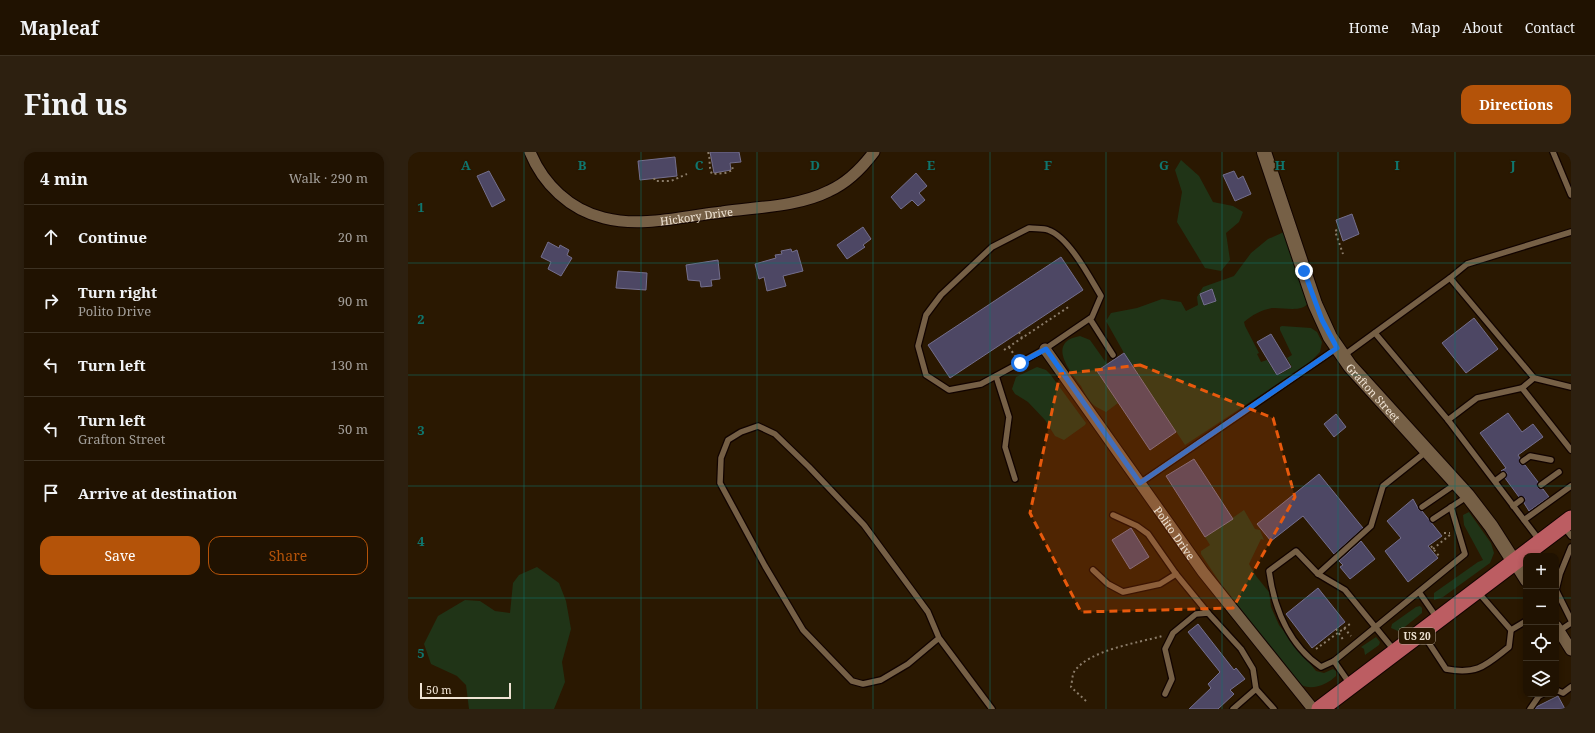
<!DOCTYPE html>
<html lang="en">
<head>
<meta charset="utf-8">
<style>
	body { margin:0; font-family:"Noto Serif",serif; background:#2d2010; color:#f1f3f6 }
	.controls { position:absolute; right:12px; bottom:12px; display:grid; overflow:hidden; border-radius:8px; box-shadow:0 2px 6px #0003 }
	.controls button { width:36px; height:36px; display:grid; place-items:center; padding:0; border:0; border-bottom:1px solid #3d3223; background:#201201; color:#f1f3f6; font:20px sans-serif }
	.scale { position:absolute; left:12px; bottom:10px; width:91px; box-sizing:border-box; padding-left:4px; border:2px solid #efe3d4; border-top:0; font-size:11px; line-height:14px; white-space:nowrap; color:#efe3d4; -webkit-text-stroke:3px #2a1801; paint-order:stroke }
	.stop { position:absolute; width:12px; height:12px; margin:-9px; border:3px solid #1a73e8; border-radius:50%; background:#fff }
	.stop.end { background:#1a73e8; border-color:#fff; box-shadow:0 1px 4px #0008 }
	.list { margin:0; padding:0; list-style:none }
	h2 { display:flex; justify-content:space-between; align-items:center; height:52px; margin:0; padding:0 16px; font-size:17px }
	h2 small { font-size:13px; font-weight:400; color:#a29e99 }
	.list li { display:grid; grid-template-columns:26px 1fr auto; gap:12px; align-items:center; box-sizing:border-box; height:64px; padding:0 16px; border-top:1px solid #3d3223 }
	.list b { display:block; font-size:15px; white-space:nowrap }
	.list p { margin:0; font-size:13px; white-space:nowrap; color:#a29e99 }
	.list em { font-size:13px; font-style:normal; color:#a29e99 }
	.actions { display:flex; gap:8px; padding:12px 16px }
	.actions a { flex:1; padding:9px 0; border:1px solid #b45309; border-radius:12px; text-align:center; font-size:14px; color:#b45309 }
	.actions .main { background:#b45309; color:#fff }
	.icon { flex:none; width:22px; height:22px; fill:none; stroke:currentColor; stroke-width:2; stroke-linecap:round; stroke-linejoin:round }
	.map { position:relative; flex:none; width:1163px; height:557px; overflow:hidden; border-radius:12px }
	header { display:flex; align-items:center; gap:24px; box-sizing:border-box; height:56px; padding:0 20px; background:#201201; border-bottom:1px solid #3d3223 }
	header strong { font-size:19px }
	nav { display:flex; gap:22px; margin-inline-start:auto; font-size:14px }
	.intro { display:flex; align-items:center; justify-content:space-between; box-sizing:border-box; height:96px; padding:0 24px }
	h1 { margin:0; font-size:28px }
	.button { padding:10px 18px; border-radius:12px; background:#b45309; color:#fff; font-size:14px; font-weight:700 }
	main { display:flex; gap:24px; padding:0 24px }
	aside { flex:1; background:#201201; border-radius:12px; box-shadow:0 2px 6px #0003 }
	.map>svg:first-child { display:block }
</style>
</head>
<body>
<header>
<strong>Mapleaf</strong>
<nav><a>Home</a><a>Map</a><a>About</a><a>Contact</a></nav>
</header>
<div class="intro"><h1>Find us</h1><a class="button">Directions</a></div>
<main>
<aside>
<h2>4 min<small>Walk · 290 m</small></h2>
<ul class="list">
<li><svg class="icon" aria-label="ahead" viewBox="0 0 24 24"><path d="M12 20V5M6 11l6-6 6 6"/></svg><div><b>Continue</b></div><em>20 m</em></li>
<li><svg class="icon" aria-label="right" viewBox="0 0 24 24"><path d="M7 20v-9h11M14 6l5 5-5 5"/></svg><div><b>Turn right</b><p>Polito Drive</p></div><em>90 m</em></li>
<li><svg class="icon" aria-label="left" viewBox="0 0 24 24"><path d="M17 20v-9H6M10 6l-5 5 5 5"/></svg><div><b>Turn left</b></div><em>130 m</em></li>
<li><svg class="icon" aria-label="left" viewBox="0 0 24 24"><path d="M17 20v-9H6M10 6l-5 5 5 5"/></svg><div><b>Turn left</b><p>Grafton Street</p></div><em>50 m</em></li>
<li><svg class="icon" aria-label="arrive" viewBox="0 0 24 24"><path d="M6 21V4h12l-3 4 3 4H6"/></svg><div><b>Arrive at destination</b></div></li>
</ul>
<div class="actions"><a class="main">Save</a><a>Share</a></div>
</aside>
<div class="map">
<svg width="1163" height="557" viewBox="0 0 1163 557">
	<rect width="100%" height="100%" fill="#2a1801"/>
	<g fill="#203417">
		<polygon points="773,8 791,24 805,50 825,54 835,60 831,70 818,81 822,108 813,119 797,116 769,70 774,40 767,18"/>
		<path d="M 876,80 L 900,151 C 894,161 874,155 864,156 C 853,158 844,163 836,170 L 837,174 L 851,201 L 849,202 L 853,210 L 859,208 L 869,224 L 884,215 L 879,206 L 884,203 L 872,178 L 872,175 L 874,174 L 903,176 L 909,180 L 914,190 L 912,200 L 901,211 L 777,293 L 716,201 L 698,169 L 703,161 L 729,156 L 754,147 L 773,150 L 778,159 L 790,153 L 789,145 L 795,135 L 826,124 L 843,101 L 860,87 Z"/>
		<path d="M 672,184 L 682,188 L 699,212 L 689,219 L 710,251 L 698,260 C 694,258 690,256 687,254 C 681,250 676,240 673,234 C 662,219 638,190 672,184 Z"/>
		<polygon points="629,215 638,218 642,222 678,271 677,273 656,288 647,284 637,268 620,250 607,242 604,237 608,225"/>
		<path d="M 836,358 L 847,377 L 852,378 L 856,388 L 853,387 L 841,412 L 848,424 L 861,440 L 863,455 L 871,473 L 908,519 L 916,521 L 925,517 L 928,519 L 928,524 C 920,532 903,540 892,532 C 880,523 871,508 862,497 C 838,466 814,435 793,402 L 793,399 L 802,393 L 797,385 Z"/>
		<polygon points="1061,360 1083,391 1086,401 1082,411 1035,445 1026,448 1026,441 1070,410 1075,408 1056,373 1055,363"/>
		<polygon points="129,415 151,431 158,449 163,477 154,510 157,530 146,557 61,557 58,533 49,524 23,512 16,492 30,464 57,448 72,449 87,459 102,461 105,431 111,423"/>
		<polygon points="1012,454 1014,456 1014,461 993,478 990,479 983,476 984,472 1008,455"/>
		<polygon points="968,485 972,490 971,493 957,503 956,497 953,495"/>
	</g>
	<g fill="#4d4764" stroke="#746f8d">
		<polygon points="302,0 331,0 333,10 322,11 323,18 306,21"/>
		<polygon points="267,5 269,24 232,28 230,9"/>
		<polygon points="81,19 97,48 84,55 69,24"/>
		<polygon points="826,19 830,27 835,24 843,42 827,49 815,23"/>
		<polygon points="508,21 519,34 511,41 517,48 510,54 504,48 493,57 483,45"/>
		<polygon points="944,62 951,82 935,89 928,68"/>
		<polygon points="455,75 463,87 455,93 457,95 439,107 429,93"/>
		<polygon points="140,90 151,96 152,93 161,98 159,103 164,106 153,124 140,117 143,110 133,105"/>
		<polygon points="383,97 384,100 389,98 395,119 375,124 378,134 359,139 356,125 351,127 347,112 368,106 367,103 374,102 373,99"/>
		<polygon points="653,105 675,138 542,226 520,193"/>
		<polygon points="310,108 312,127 303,128 304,134 293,135 292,129 280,128 278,113"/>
		<polygon points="210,119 239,121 238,138 208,136"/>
		<polygon points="804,137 808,149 796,153 792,142"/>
		<polygon points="1066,166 1090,197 1058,221 1034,191"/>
		<polygon points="863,182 883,215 869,223 849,190"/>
		<polygon points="716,201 768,280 742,298 689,219"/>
		<polygon points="1100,261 1114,280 1125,272 1135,285 1110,303 1112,306 1112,312 1117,313 1130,330 1130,336 1135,337 1141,345 1121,359 1116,351 1117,346 1111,345 1097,326 1099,321 1093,319 1098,316 1072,281"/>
		<polygon points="928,262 938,275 926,285 916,272"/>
		<polygon points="786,307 825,367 797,385 758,324"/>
		<polygon points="911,322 955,376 926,402 895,364 863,389 849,372"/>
		<polygon points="1005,347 1011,358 1014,359 1034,384 1020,394 1030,406 1000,430 977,399 993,386 979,369"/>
		<polygon points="723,376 741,405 722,417 704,388"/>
		<polygon points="953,389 967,407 942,427 932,415 935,413 931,409"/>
		<polygon points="910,436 937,470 904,496 878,462"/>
		<polygon points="790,472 826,518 828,516 837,527 822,538 826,542 810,557 781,557 803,536 800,532 812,520 780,480"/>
		<polygon points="1150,544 1157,557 1127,557 1128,555"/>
	</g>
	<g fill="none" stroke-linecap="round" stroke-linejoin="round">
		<defs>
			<g id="service">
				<polyline points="1145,0 1163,43"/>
				<path d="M 621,76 C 627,77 635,76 640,78 C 661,85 682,126 693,144 L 684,165 L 637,197 L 573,232 L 541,238 L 518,223 L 510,194 L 518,163 L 533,143 L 584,95 Z"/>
				<polyline points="1042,126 1059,112 1163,80"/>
				<polyline points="682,167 705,203"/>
				<polyline points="967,181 1040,268 1069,246 1114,236 1126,226"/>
				<polyline points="935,204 1042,126 1126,226 1163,235"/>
				<polyline points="588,224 601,265 597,295 607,327"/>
				<polyline points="1114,236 1163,298"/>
				<polyline points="1040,268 1132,389"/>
				<polyline points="1115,309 1122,304 1143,308"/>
				<polyline points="1087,329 1095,323"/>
				<polyline points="732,331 929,196"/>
				<polyline points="1133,333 1151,320"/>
				<polyline points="1105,354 1113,348"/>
				<polyline points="1014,355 1049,331"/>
				<polyline points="705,363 729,374 740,382 768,422 800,461"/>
				<polyline points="1025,367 1060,344"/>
				<polyline points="1116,368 1163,334"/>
				<polyline points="1156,375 1163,384"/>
				<polyline points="1163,395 1152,422 1148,438 1163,468"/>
				<polyline points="685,418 700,432 715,440 752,432 768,422"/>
				<path d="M 910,422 L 888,399 L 861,419 C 866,456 881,493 913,515 L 926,509"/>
				<polyline points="1011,440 1029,466"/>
				<polyline points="1070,440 1103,478 1118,469"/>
				<polyline points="1151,479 1163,471"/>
				<path d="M 1015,482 L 1038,517 C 1070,523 1078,513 1101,495 L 1103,478"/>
				<polyline points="531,486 500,512 473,528 455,532 444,529 395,478 357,414 312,331 313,306 320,288 333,280 350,274 367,282 401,315 456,373 520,460 531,486 584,557"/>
				<polyline points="986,498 937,438 910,422 963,374 975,334 1019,299"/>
				<polyline points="942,532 926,509 1057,402 1043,355"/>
				<polyline points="1148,538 1155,541 1163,535"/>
				<polyline points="757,542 764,527 757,497 765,481 788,462 800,461 833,497 845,517 848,537"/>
				<polyline points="825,557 848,537 866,557"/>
				<polyline points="1122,557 1131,544 1135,542"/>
			</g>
			<g id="minor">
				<path id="s1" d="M 122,0 C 135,32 162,58 196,66 C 234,76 276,64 314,60 C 348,55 389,55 421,39 C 439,31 454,16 466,0"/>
				<path id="s2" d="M 637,197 L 795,420 L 905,557"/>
				<polyline points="1106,410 1118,429"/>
				<polyline points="1148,474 1163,498"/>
			</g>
			<g id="tertiary">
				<path id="s3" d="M 856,0 L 907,152 L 922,185 L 942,214 L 1060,344 L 1083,374 L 1106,410"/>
			</g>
			<polyline id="primary" points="912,557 1163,367"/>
		</defs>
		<use href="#service" stroke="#110300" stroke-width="8"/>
		<use href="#minor" stroke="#110300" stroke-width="13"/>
		<use href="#tertiary" stroke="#110300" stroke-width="16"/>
		<use href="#primary" stroke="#110300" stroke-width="19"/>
		<g stroke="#8b7c69" stroke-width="2" stroke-dasharray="2 3" stroke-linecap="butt">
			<path d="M 300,0 C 303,7 300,14 304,22 L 317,21 L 325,18 L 324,14"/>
			<polyline points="246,26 247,29 263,29 279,22"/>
			<polyline points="929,78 927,79 935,102"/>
			<polyline points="611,180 614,186"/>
			<polyline points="601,195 607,204"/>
			<polyline points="596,198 662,154"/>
			<polyline points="1036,381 1042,381"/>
			<polyline points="1023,394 1031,404"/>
			<polyline points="1025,397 1043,382"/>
			<polyline points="936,476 943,484"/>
			<polyline points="928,477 936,489"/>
			<polyline points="908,497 942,472"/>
			<path d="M 678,549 L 663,535 C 664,531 664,524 666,520 C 680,498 730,491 754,484"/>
		</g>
		<use href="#service" stroke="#766046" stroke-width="5.5"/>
		<use href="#minor" stroke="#766046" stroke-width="11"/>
		<use href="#tertiary" stroke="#766046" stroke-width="14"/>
		<use href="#primary" stroke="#bc5d62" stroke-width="17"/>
	</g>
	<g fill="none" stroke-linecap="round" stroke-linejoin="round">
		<polyline stroke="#1a73e8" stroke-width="5" points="612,211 638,197 732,331 929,196 914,168 896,119"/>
	</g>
	<path fill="#e8590c" fill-opacity="0.2" stroke="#e8590c" stroke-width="3" stroke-dasharray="8 5" stroke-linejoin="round" d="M 732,213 L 865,266 L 887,345 L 825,456 L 673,460 L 622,361 L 652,222 Z"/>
	<path fill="none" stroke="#0f766e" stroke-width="1" stroke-opacity="0.55" d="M 116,0 L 116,557M 233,0 L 233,557M 349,0 L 349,557M 465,0 L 465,557M 582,0 L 582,557M 698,0 L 698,557M 814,0 L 814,557M 930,0 L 930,557M 1047,0 L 1047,557M 0,111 L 1163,111M 0,223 L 1163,223M 0,334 L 1163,334M 0,446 L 1118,446M 1148,446 L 1163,446"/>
	<g text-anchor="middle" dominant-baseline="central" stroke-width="3" stroke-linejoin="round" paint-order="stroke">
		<rect fill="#2a1801" stroke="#b4a695" stroke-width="1" x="991" y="476" width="36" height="16" rx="3"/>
		<g font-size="10" font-weight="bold" fill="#efe3d4">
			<text x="1009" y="484">US 20</text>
		</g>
		<g font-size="11" fill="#efe3d4" stroke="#2a1801">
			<text stroke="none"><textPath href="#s1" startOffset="196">Hickory Drive</textPath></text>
			<text stroke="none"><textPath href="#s3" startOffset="267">Grafton Street</textPath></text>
			<text stroke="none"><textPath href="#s2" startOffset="225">Polito Drive</textPath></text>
		</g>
	</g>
	<g font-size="13" text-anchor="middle" font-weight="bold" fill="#0f766e" stroke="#2a1801" stroke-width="3" stroke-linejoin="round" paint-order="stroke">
		<text x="58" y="18">A</text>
		<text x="174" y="18">B</text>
		<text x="291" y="18">C</text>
		<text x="407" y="18">D</text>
		<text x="523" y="18">E</text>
		<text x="640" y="18">F</text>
		<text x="756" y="18">G</text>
		<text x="872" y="18">H</text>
		<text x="989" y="18">I</text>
		<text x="1105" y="18">J</text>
		<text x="13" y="60">1</text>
		<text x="13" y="172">2</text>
		<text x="13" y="283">3</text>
		<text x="13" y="394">4</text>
		<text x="13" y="506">5</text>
	</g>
</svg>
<div class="controls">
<button>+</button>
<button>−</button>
<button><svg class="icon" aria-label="locate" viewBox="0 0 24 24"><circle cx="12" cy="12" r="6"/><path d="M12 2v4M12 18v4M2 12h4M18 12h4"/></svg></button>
<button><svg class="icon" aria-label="layers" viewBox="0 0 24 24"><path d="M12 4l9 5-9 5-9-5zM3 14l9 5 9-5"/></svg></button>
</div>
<div class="scale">50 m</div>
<div class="stop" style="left:612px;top:211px"></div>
<div class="stop end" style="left:896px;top:119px"></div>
</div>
</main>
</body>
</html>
